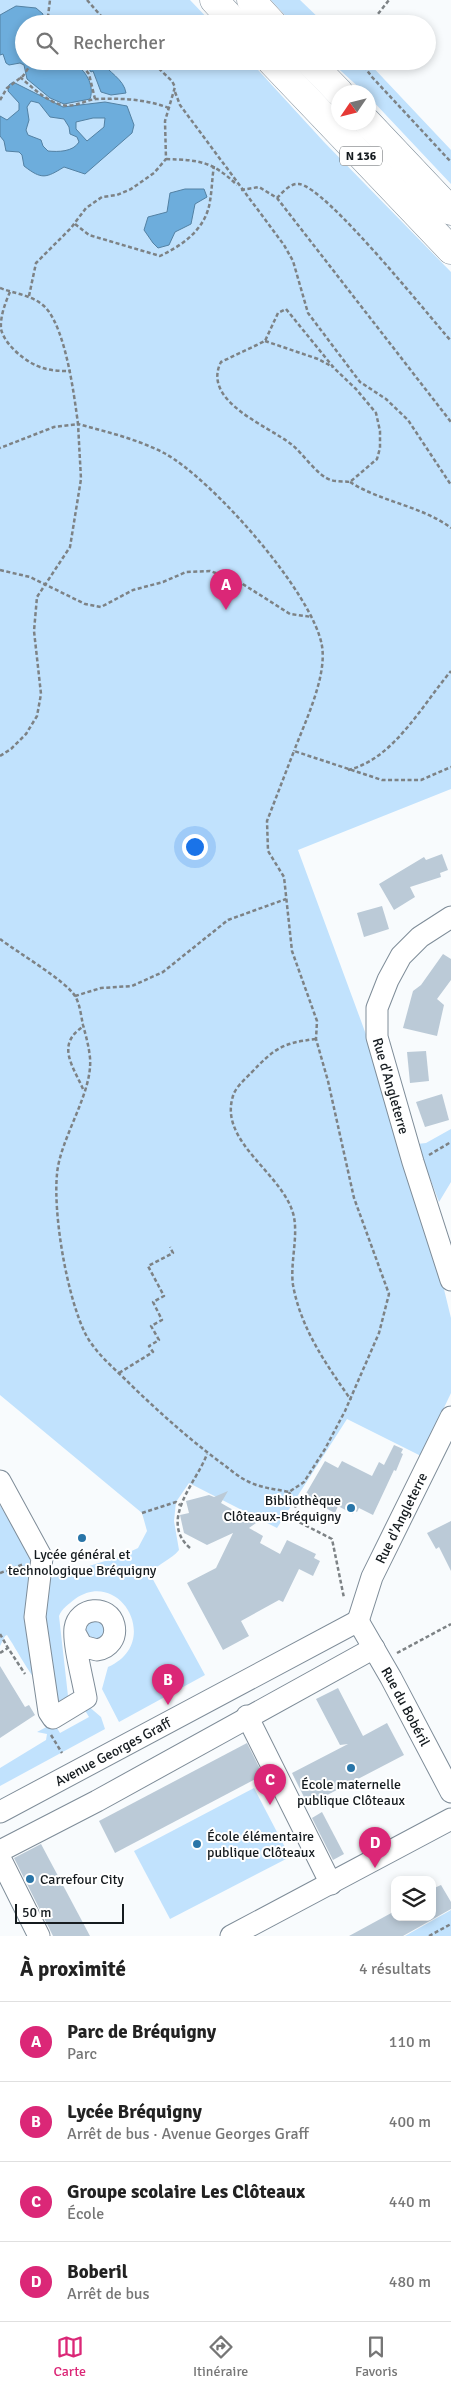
<!DOCTYPE html>
<html lang="fr">
<head>
<meta charset="utf-8">
<style>
	body { margin:0; font-family:Signika,sans-serif; background:#f6f6f6; color:#222 }
	.controls { position:absolute; right:15px; bottom:15px; display:grid; overflow:hidden; border-radius:10px; box-shadow:0 2px 8px #0003 }
	.controls button { width:45px; height:45px; display:grid; place-items:center; padding:0; border:0; border-bottom:1px solid #e0e0e0; background:#fff; color:#222; font:25px sans-serif }
	.compass { position:absolute; left:331px; top:85px; width:45px; height:45px; border-radius:50%; background:#fff; box-shadow:0 2px 8px #0003; rotate:235deg }
	.scale { position:absolute; left:15px; bottom:12px; width:109px; box-sizing:border-box; padding-left:5px; border:2px solid #151b1f; border-top:0; font-size:14px; line-height:18px; white-space:nowrap; color:#151b1f; -webkit-text-stroke:4px #fff; paint-order:stroke }
	.you { position:absolute; left:194px; top:846px; width:18px; height:18px; margin:-12px; border:4px solid #fff; border-radius:50%; background:#1a73e8; box-shadow:0 0 0 8px #1a73e833 }
	.badge { display:grid; place-items:center; width:32px; height:32px; border-radius:50%; background:#db2777; color:#fff; font-size:16px; font-weight:700 }
	.pin { position:absolute; translate:-50% -41px; filter:drop-shadow(0 1px 2px #0008) }
	.pin::after { content:''; position:absolute; top:26px; width:18px; height:15px; background:inherit; clip-path:polygon(0 0,100% 0,50% 100%) }
	.list { margin:0; padding:0; list-style:none }
	h2 { display:flex; justify-content:space-between; align-items:center; height:65px; margin:0; padding:0 20px; font-size:21px }
	h2 small { font-size:16px; font-weight:400; color:#767676 }
	.list li { display:grid; grid-template-columns:32px 1fr auto; gap:15px; align-items:center; box-sizing:border-box; height:80px; padding:0 20px; border-top:1px solid #e0e0e0 }
	.list b { display:block; font-size:19px; white-space:nowrap }
	.list p { margin:0; font-size:16px; white-space:nowrap; color:#767676 }
	.list em { font-size:16px; font-style:normal; color:#767676 }
	.icon { flex:none; width:28px; height:28px; fill:none; stroke:currentColor; stroke-width:2; stroke-linecap:round; stroke-linejoin:round }
	.map { position:relative; flex:none; width:451px; height:1936px; overflow:hidden }
	.search { position:absolute; background:#fff; box-shadow:0 2px 8px #0003; left:15px; right:15px; top:15px; height:55px; display:flex; align-items:center; gap:12px; box-sizing:border-box; padding:0 18px; border-radius:28px; color:#767676; font-size:19px }
	.sheet { height:385px; background:#fff }
	nav { display:flex; justify-content:space-around; align-items:center; box-sizing:border-box; height:70px; border-top:1px solid #e0e0e0; background:#fff; font-size:14px; color:#767676 }
	nav a { display:grid; justify-items:center; gap:2px }
	nav .on { color:#db2777 }
	.map>svg:first-child { display:block }
</style>
</head>
<body>
<div class="map">
<svg width="451" height="1936" viewBox="0 0 451 1936">
	<rect width="100%" height="100%" fill="#f8fbfd"/>
	<g fill="#c1e2fd">
		<path d="M 0,0 L 190,0 L 213,24 L 24,24 L 24,61 L 250,61 L 324,142 L 451,272 L 451,789 L 298,850 L 413,1162 L 451,1318 L 451,1393 L 421,1456 L 347,1419 L 277,1528 L 189,1483 L 176,1502 L 174,1521 L 179,1550 C 171,1560 160,1562 150,1574 L 205,1675 L 119,1722 L 102,1689 L 108,1667 C 163,1643 120,1567 75,1599 C 69,1604 62,1608 59,1616 L 68,1696 L 58,1702 C 35,1687 22,1658 7,1635 L 5,1636 L 0,1646 L 0,1505 L 25,1545 L 38,1582 L 121,1556 L 138,1548 L 147,1531 L 142,1513 L 0,1395 Z"/>
		<polygon points="271,0 300,0 325,24 293,24"/>
		<polygon points="330,61 367,61 451,150 451,184 369,97 368,92 364,92"/>
		<polygon points="451,1129 451,1182 439,1202 417,1144 426,1143"/>
		<polygon points="86,1620 106,1622 102,1641 86,1639 84,1623"/>
		<polygon points="87,1705 101,1717 105,1729 0,1786 0,1768 46,1740 47,1734 37,1732 54,1723 60,1733 89,1717 83,1707"/>
		<polygon points="254,1788 290,1857 170,1919 134,1851"/>
		<polygon points="451,1910 451,1936 405,1936"/>
	</g>
	<g fill="#6daddc" stroke="#5381a3" fill-rule="evenodd">
		<path d="M 16,6 L 36,8 L 43,14 L 41,24 L 24,24 L 24,61 L 31,61 L 35,64 L 40,61 L 61,61 L 64,64 L 73,63 C 85,69 95,85 90,99 L 64,104 L 50,98 L 27,79 L 24,65 L 20,63 L 9,65 L 6,63 L 3,54 L 0,55 L 0,15 Z"/>
		<path d="M 84,61 L 101,61 C 108,72 124,79 126,93 L 111,95 L 101,92 L 93,71 L 91,72 Z"/>
		<path d="M 13,82 L 63,107 L 105,102 L 127,106 L 134,125 L 132,133 L 85,174 L 64,167 C 46,178 42,180 24,166 L 22,155 L 19,152 L 6,151 L 4,141 L 0,136 L 0,116 L 7,120 L 19,110 L 19,103 L 8,91 L 9,85 ZM 31,101 L 39,103 L 50,117 L 64,119 L 69,127 L 70,134 L 77,137 L 79,142 C 73,152 58,152 48,151 L 43,146 L 41,140 L 28,135 L 26,130 L 29,120 L 27,107 ZM 93,118 L 105,118 L 104,127 L 87,141 L 76,129 L 76,122 Z"/>
		<polygon points="185,189 204,189 207,197 195,204 191,224 175,232 169,245 158,248 153,243 144,230 148,217 167,212 170,193"/>
	</g>
	<g fill="#bbcad7">
		<polygon points="442,854 448,870 440,873 441,877 410,887 415,897 394,910 379,884 424,857 426,860"/>
		<polygon points="382,906 389,929 364,937 357,913"/>
		<polygon points="443,954 451,959 451,980 437,999 444,1005 437,1036 403,1028 413,991 421,985"/>
		<polygon points="426,1051 429,1081 410,1083 407,1052"/>
		<polygon points="442,1094 449,1120 425,1127 416,1102"/>
		<polygon points="394,1445 403,1449 401,1453 403,1454 396,1471 394,1470 373,1515 359,1508 357,1512 354,1510 353,1514 338,1506 335,1513 304,1497 325,1461 338,1468 342,1461 372,1476 379,1462 384,1465"/>
		<polygon points="228,1491 221,1503 256,1523 249,1528 263,1536 260,1543 280,1554 287,1540 316,1554 314,1558 320,1561 313,1576 299,1569 283,1602 279,1600 241,1621 249,1636 223,1650 187,1583 216,1568 233,1533 207,1545 184,1533 180,1515 189,1513 186,1501 209,1495 214,1497"/>
		<polygon points="451,1521 451,1571 439,1547 436,1549 427,1533"/>
		<polygon points="0,1666 25,1707 29,1705 35,1715 0,1738"/>
		<polygon points="338,1688 363,1736 387,1723 404,1755 308,1805 292,1773 348,1744 340,1745 316,1699"/>
		<polygon points="247,1743 263,1775 115,1853 99,1821"/>
		<polygon points="322,1812 344,1854 333,1860 312,1818"/>
		<polygon points="41,1844 90,1936 53,1936 14,1858"/>
		<polygon points="441,1885 451,1902 451,1909 403,1936 349,1936 395,1911 395,1917 432,1917 432,1889"/>
	</g>
	<g fill="none" stroke-linecap="round" stroke-linejoin="round">
		<defs>
			<g id="minor">
				<path id="s1" d="M 451,917 L 420,937 L 401,956 L 388,980 L 377,1008 L 377,1037 L 413,1162 L 451,1280"/>
				<path d="M 0,1481 L 42,1558 L 35,1617 L 49,1712 L 53,1718 L 86,1698 C 83,1680 73,1644 75,1628 C 78,1607 109,1604 114,1625 C 117,1638 109,1648 97,1650 L 82,1646 L 75,1633"/>
				<path id="s2" d="M 358,1621 L 372,1577 L 451,1417"/>
				<path id="s3" d="M 358,1621 L 391,1678 L 451,1792"/>
				<polyline points="247,1716 331,1884"/>
				<path id="s4" d="M 0,1812 L 358,1621"/>
				<polyline points="0,1851 97,1801 374,1648"/>
				<polyline points="0,1858 39,1936"/>
				<polyline points="231,1936 451,1819"/>
			</g>
			<g id="highway">
				<polyline points="214,0 236,24"/>
				<polyline points="251,0 273,24"/>
				<polyline points="271,61 451,250"/>
				<polyline points="309,61 339,92"/>
				<polyline points="367,122 451,211"/>
			</g>
		</defs>
		<use href="#minor" stroke="#7e8c98" stroke-width="23"/>
		<use href="#highway" stroke="#7e8c98" stroke-width="29"/>
		<g stroke="#7d8285" stroke-width="2.5" stroke-dasharray="4 2.5" stroke-linecap="butt">
			<polyline points="87,0 108,24"/>
			<polyline points="47,24 50,0"/>
			<polyline points="370,24 389,0"/>
			<polyline points="78,61 89,74 95,99"/>
			<polyline points="360,61 372,77 451,162"/>
			<path d="M 20,77 C 33,88 46,101 62,105 C 75,108 85,100 96,99 C 121,98 145,99 169,108"/>
			<polyline points="175,92 180,105 284,245 293,261 308,313 360,382 386,399 408,420 451,485"/>
			<polyline points="0,100 7,88 23,76 33,61"/>
			<path d="M 166,159 C 199,160 212,161 237,185"/>
			<polyline points="241,190 259,187 277,198 451,422"/>
			<path d="M 277,198 C 283,192 290,183 299,184 C 326,187 428,315 451,341"/>
			<path d="M 75,224 L 89,235 L 160,256 C 183,245 206,229 210,201 C 212,190 212,178 214,166"/>
			<path d="M 0,288 C 15,294 34,295 46,308 C 66,331 74,394 78,424 L 54,427 L 0,448"/>
			<path d="M 10,292 C 5,303 0,317 1,329 C 5,346 28,364 43,368 C 52,371 62,371 71,371"/>
			<polyline points="29,296 36,263 71,228 86,208 102,197 117,195 131,189 154,173 166,159 165,121 175,87 172,81 151,61"/>
			<path d="M 286,309 L 334,368 L 356,389 L 376,413 L 380,431 L 380,448 L 377,459 L 350,482 C 344,481 336,482 331,480 C 317,476 303,453 291,444 C 268,426 201,401 221,362 L 265,341 L 278,313 Z"/>
			<polyline points="265,341 318,359 333,367"/>
			<path d="M 350,482 C 381,502 422,506 451,528"/>
			<polyline points="0,570 30,577 85,604 101,607 133,590 163,582 186,572 210,571 238,581 290,614 312,617"/>
			<path d="M 0,756 L 11,749 L 26,734 L 37,716 L 41,694 L 34,631 L 37,597 L 70,547 L 81,479 L 78,424 C 107,432 137,439 164,453 C 211,478 313,593 322,646 C 327,677 305,722 294,751"/>
			<path d="M 348,770 C 394,759 422,705 451,671"/>
			<path d="M 0,939 C 17,952 66,981 75,996 C 80,1004 81,1016 83,1025 C 86,1036 89,1047 90,1058 C 93,1093 60,1138 57,1174 C 53,1215 67,1296 85,1333 C 95,1353 114,1368 130,1384 C 160,1413 190,1440 224,1465 C 232,1471 240,1478 249,1482 C 262,1488 275,1489 289,1492 L 304,1482 L 325,1449 L 345,1411 L 379,1333 L 389,1294 L 354,1198 L 328,1081 L 316,1039 L 317,1021 L 292,951 L 284,877 L 268,851 L 267,821 L 294,751 L 382,780 L 421,780 L 451,767"/>
			<polyline points="75,996 101,988 132,986 163,972 228,920 286,899"/>
			<path d="M 316,1039 C 282,1043 275,1048 251,1073 C 245,1079 235,1088 233,1096 C 218,1143 285,1174 294,1217 C 298,1239 290,1263 293,1285 C 301,1329 326,1364 351,1400"/>
			<path d="M 83,1089 C 73,1066 55,1044 84,1026"/>
			<polyline points="429,1155 451,1142"/>
			<polyline points="119,1373 153,1352 149,1346 159,1340 151,1326 162,1320 153,1302 164,1296 148,1266 173,1253 170,1247"/>
			<polyline points="289,1492 297,1510 299,1522 332,1539 344,1598"/>
			<polyline points="142,1513 176,1502 180,1505"/>
			<path d="M 190,1548 C 158,1520 197,1482 207,1454"/>
			<polyline points="0,1573 24,1564"/>
			<polyline points="0,1634 8,1648"/>
			<polyline points="0,1653 8,1648 25,1674"/>
			<polyline points="397,1653 451,1624"/>
			<polyline points="51,1735 62,1753"/>
			<polyline points="429,1936 451,1924"/>
		</g>
		<use href="#minor" stroke="#fff" stroke-width="21"/>
		<use href="#highway" stroke="#fff" stroke-width="28"/>
	</g>
	<g fill="#2975a8" stroke="#fff" stroke-width="2">
		<circle cx="351" cy="1508" r="5"/>
		<circle cx="82" cy="1538" r="5"/>
		<circle cx="351" cy="1768" r="5"/>
		<circle cx="197" cy="1844" r="5"/>
		<circle cx="30" cy="1879" r="5"/>
	</g>
	<g text-anchor="middle" dominant-baseline="central" stroke-width="4" stroke-linejoin="round" paint-order="stroke">
		<rect fill="#fff" stroke="#5b5f62" stroke-width="1" x="340" y="146.5" width="42" height="19" rx="4"/>
		<g font-size="12" font-weight="bold" fill="#151b1f">
			<text x="361" y="156">N 136</text>
		</g>
		<g font-size="14" fill="#151b1f" stroke="#fff">
			<text stroke="none"><textPath href="#s1" startOffset="201">Rue d'Angleterre</textPath></text>
			<text stroke="none"><textPath href="#s2" startOffset="112">Rue d'Angleterre</textPath></text>
			<text stroke="none"><textPath href="#s3" startOffset="98">Rue du Bobéril</textPath></text>
			<text stroke="none"><textPath href="#s4" startOffset="128">Avenue Georges Graff</textPath></text>
		</g>
		<g font-size="14" fill="#151b1f" stroke="#fff">
			<text x="341" y="1500" text-anchor="end">Bibliothèque<tspan x="341" dy="16">Clôteaux-Bréquigny</tspan></text>
			<text x="82" y="1554">Lycée général et<tspan x="82" dy="16">technologique Bréquigny</tspan></text>
			<text x="351" y="1784">École maternelle<tspan x="351" dy="16">publique Clôteaux</tspan></text>
			<text x="207" y="1836" text-anchor="start">École élémentaire<tspan x="207" dy="16">publique Clôteaux</tspan></text>
			<text x="40" y="1879" text-anchor="start">Carrefour City</text>
		</g>
	</g>
</svg>
<div class="controls">
<button><svg class="icon" aria-label="layers" viewBox="0 0 24 24"><path d="M12 4l9 5-9 5-9-5zM3 14l9 5 9-5"/></svg></button>
</div>
<svg class="compass" viewBox="-18 -18 36 36"><path d="M0-13l5 13h-10z" fill="#e53935"/><path d="M0 13l5-13h-10z" fill="#767676"/></svg>
<div class="scale">50 m</div>
<div class="you"></div>
<div class="pin badge" style="left:226px;top:610px">A</div>
<div class="pin badge" style="left:168px;top:1705px">B</div>
<div class="pin badge" style="left:270px;top:1805px">C</div>
<div class="pin badge" style="left:375px;top:1868px">D</div>
<div class="search"><svg class="icon" aria-label="search" viewBox="0 0 24 24"><circle cx="10" cy="10" r="6"/><path d="M15 15l6 6"/></svg>Rechercher</div>
</div>
<section class="sheet">
<h2>À proximité<small>4 résultats</small></h2>
<ul class="list">
<li><span class="badge">A</span><div><b>Parc de Bréquigny</b><p>Parc</p></div><em>110 m</em></li>
<li><span class="badge">B</span><div><b>Lycée Bréquigny</b><p>Arrêt de bus · Avenue Georges Graff</p></div><em>400 m</em></li>
<li><span class="badge">C</span><div><b>Groupe scolaire Les Clôteaux</b><p>École</p></div><em>440 m</em></li>
<li><span class="badge">D</span><div><b>Boberil</b><p>Arrêt de bus</p></div><em>480 m</em></li>
</ul>
</section>
<nav>
<a class="on"><svg class="icon" aria-label="map" viewBox="0 0 24 24"><path d="M3 6l6-2 6 2 6-2v14l-6 2-6-2-6 2zM9 4v14M15 6v14"/></svg>Carte</a>
<a><svg class="icon" aria-label="directions" viewBox="0 0 24 24"><path d="M12 3l9 9-9 9-9-9zM9 14v-3h6M13 9l2 2-2 2"/></svg>Itinéraire</a>
<a><svg class="icon" aria-label="saved" viewBox="0 0 24 24"><path d="M7 4h10v16l-5-4-5 4z"/></svg>Favoris</a>
</nav>
</body>
</html>
